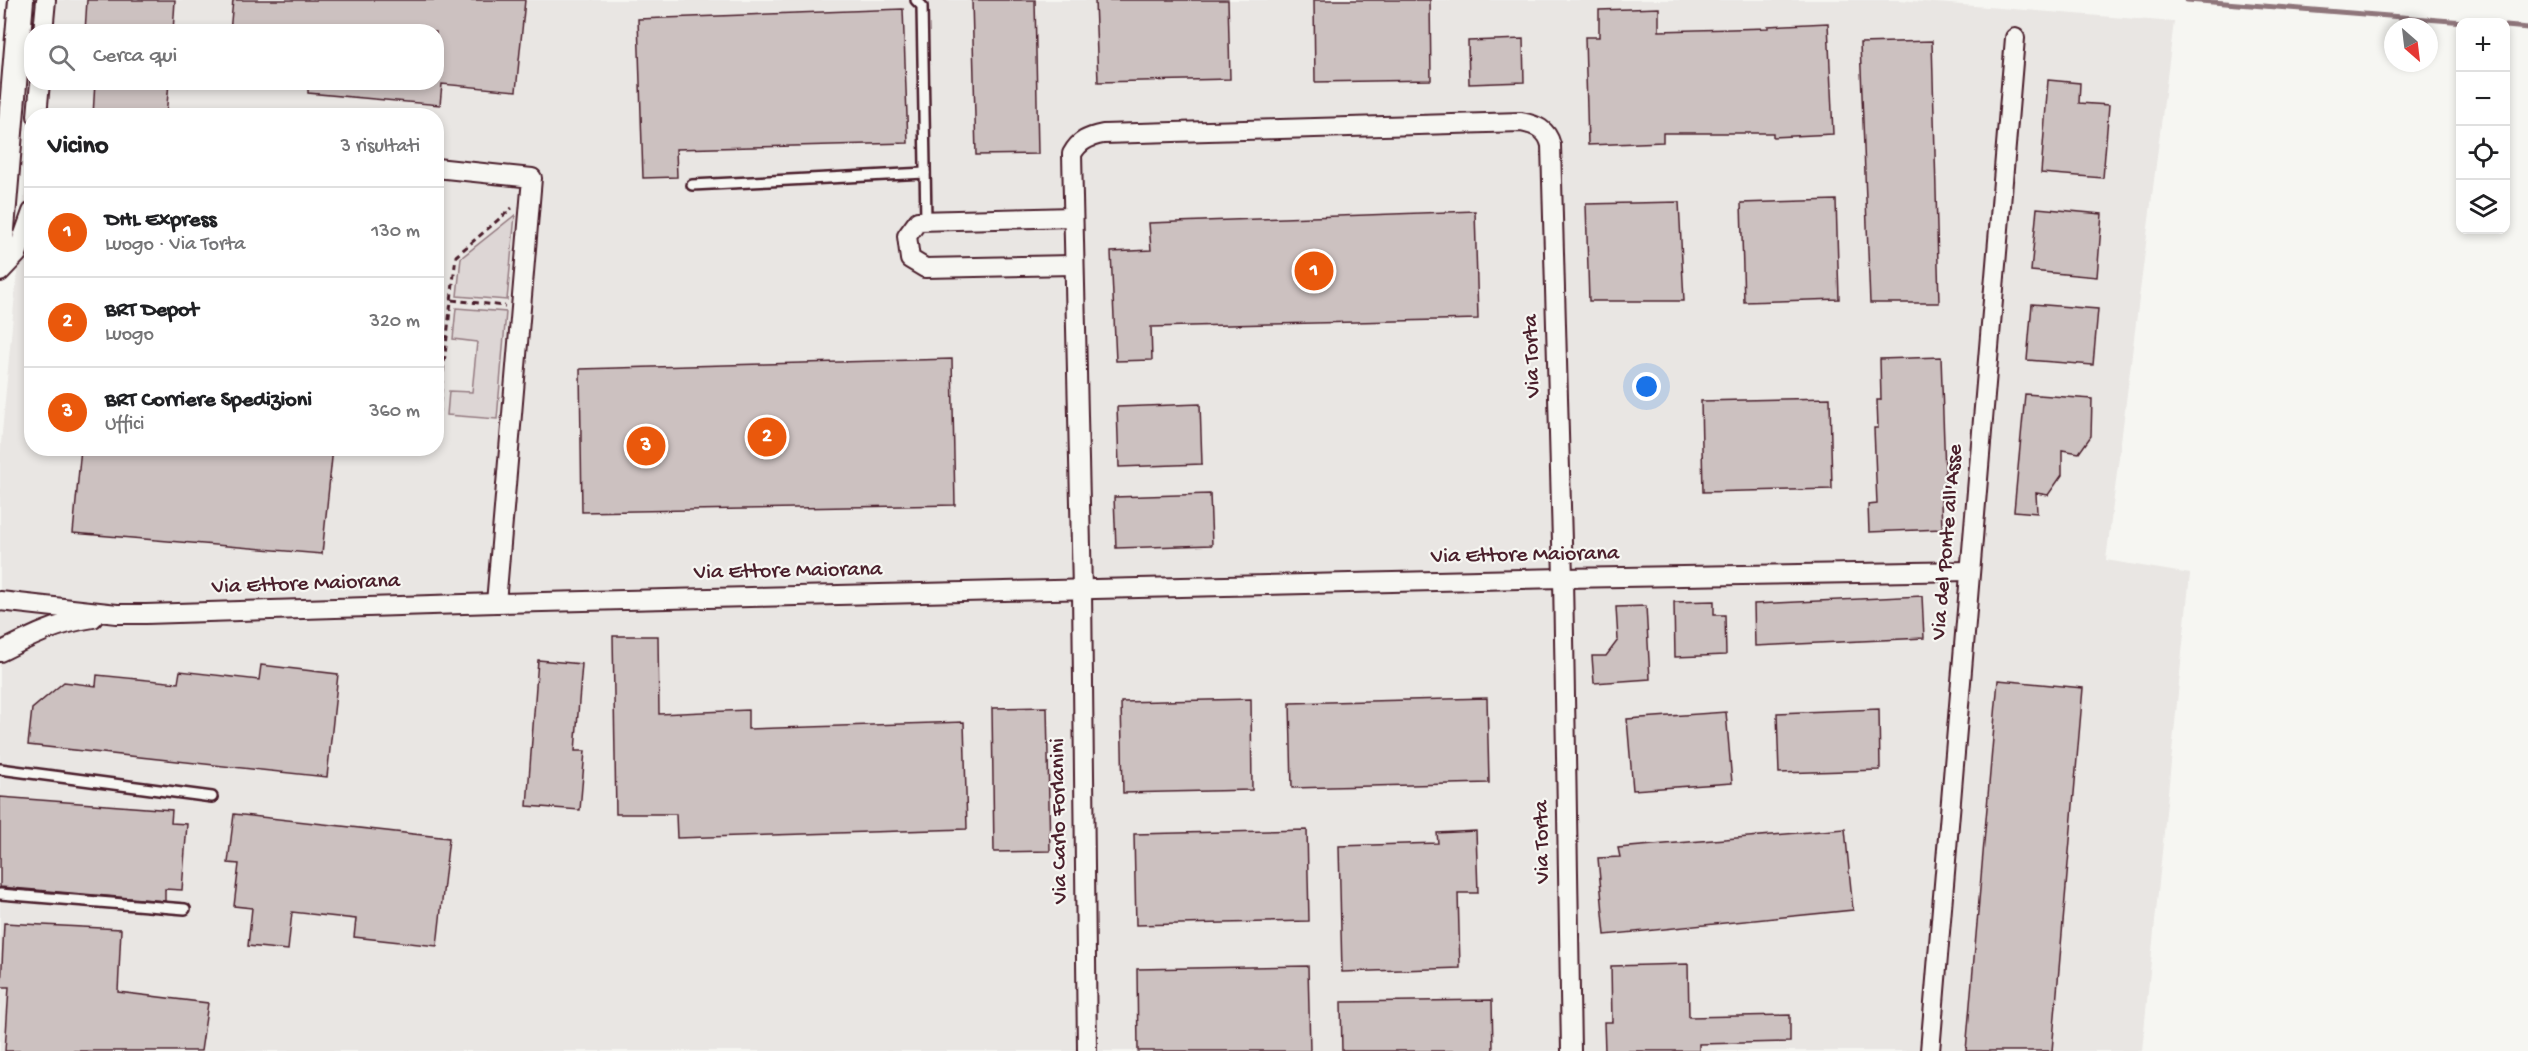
<!DOCTYPE html>
<html lang="it">
<head>
<meta charset="utf-8">
<style>
	body { margin:0; font-family:"Gochi Hand",sans-serif; background:#f6f6f6; color:#202124 }
	.controls { position:absolute; right:18px; top:18px; display:grid; overflow:hidden; border-radius:12px; box-shadow:0 3px 9px #0003 }
	.controls button { width:54px; height:54px; display:grid; place-items:center; padding:0; border:0; border-bottom:2px solid #e0e0e0; background:#fff; color:#202124; font:30px sans-serif }
	.compass { position:absolute; left:2384px; top:18px; width:54px; height:54px; border-radius:50%; background:#fff; box-shadow:0 3px 9px #0003; rotate:152deg }
	.you { position:absolute; left:1647px; top:387px; width:21px; height:21px; margin:-15px; border:4px solid #fff; border-radius:50%; background:#1a73e8; box-shadow:0 0 0 9px #1a73e833 }
	.badge { display:grid; place-items:center; width:39px; height:39px; border-radius:50%; background:#ea580c; color:#fff; font-size:20px; font-weight:700 }
	.pin { position:absolute; translate:-50% -50%; border:3px solid #fff; box-shadow:0 2px 6px #0006 }
	.list { margin:0; padding:0; list-style:none }
	h2 { display:flex; justify-content:space-between; align-items:center; height:78px; margin:0; padding:0 24px; font-size:26px }
	h2 small { font-size:20px; font-weight:400; color:#757577 }
	.list li { display:grid; grid-template-columns:39px 1fr auto; gap:18px; align-items:center; box-sizing:border-box; height:90px; padding:0 24px; border-top:2px solid #e0e0e0 }
	.list b { display:block; font-size:22px; white-space:nowrap }
	.list p { margin:0; font-size:20px; white-space:nowrap; color:#757577 }
	.list em { font-size:20px; font-style:normal; color:#757577 }
	.icon { flex:none; width:33px; height:33px; fill:none; stroke:currentColor; stroke-width:2; stroke-linecap:round; stroke-linejoin:round }
	.map { position:relative; flex:none; width:2528px; height:1051px; overflow:hidden }
	.search { position:absolute; background:#fff; box-shadow:0 3px 9px #0003; left:24px; top:24px; width:420px; height:66px; display:flex; align-items:center; gap:15px; box-sizing:border-box; padding:0 21px; border-radius:24px; color:#757577; font-size:22px }
	.panel { position:absolute; background:#fff; box-shadow:0 3px 9px #0003; left:24px; top:108px; width:420px; height:348px; border-radius:24px }
	.map>svg:first-child { display:block }
</style>
</head>
<body>
<div class="map">
<svg width="2528" height="1051" viewBox="0 0 2528 1051">
	<rect width="100%" height="100%" fill="#f6f6f2"/>
	<filter id="ink" filterUnits="userSpaceOnUse"><feTurbulence type="fractalNoise" baseFrequency=".0167" numOctaves="2"/><feDisplacementMap in="SourceGraphic" scale="12" xChannelSelector="R" yChannelSelector="G"/><feConvolveMatrix kernelMatrix="1 2 1 2 8 2 1 2 1" color-interpolation-filters="sRGB"/></filter>
	<g filter="url(#ink)">
		<polygon fill="#e9e6e3" points="43,0 1899,0 2174,22 2106,560 2190,574 2142,1051 0,1051 0,454 31,123 32,448 436,448 436,116 32,115 35,83 436,82 436,32 40,31"/>
		<g fill="#ddd6d5" stroke="#947a80" stroke-width="1.5">
			<polygon points="515,215 507,300 457,296 461,258"/>
			<polygon points="456,308 506,312 497,419 447,415 449,391 472,392 477,342 453,339"/>
		</g>
		<g fill="none" stroke-linecap="round" stroke-linejoin="round">
			<g stroke="#8e747a" stroke-width="5">
				<polyline points="2187,0 2464,22"/>
				<polyline points="2506,26 2528,28"/>
			</g>
		</g>
		<g fill="#ccc1c0" stroke="#4a1f2b" stroke-width="1.5">
			<polygon points="87,0 175,0 173,32 85,32"/>
			<polygon points="233,0 525,0 516,91 442,84 440,105 308,93 308,82 436,82 436,32 230,32"/>
			<polygon points="972,0 1035,0 1038,154 976,155"/>
			<polygon points="1095,0 1228,0 1230,79 1098,82"/>
			<polygon points="1314,0 1430,0 1431,80 1315,82"/>
			<polygon points="1659,8 1659,31 1768,28 1768,26 1828,23 1833,134 1773,137 1773,133 1663,133 1663,142 1588,145 1585,37 1599,37 1599,10"/>
			<polygon points="903,9 908,143 676,149 677,177 643,178 638,19"/>
			<polygon points="1523,39 1524,82 1469,84 1468,41"/>
			<polygon points="1932,41 1939,303 1870,303 1860,43"/>
			<polygon points="2048,80 2080,83 2079,103 2109,105 2103,178 2041,173"/>
			<polygon points="95,82 169,82 166,116 93,116"/>
			<polygon points="1836,200 1839,299 1744,302 1741,203"/>
			<polygon points="1679,202 1684,301 1589,301 1586,204"/>
			<polygon points="2037,208 2102,214 2097,277 2031,271"/>
			<polygon points="1475,211 1478,319 1151,327 1152,360 1116,361 1111,252 1151,250 1149,223"/>
			<polygon points="2032,304 2098,309 2093,365 2027,360"/>
			<polygon points="1941,357 1946,501 1941,501 1942,529 1869,532 1868,505 1877,504 1874,428 1878,428 1877,400 1881,400 1880,359"/>
			<polygon points="952,359 955,505 582,512 580,369"/>
			<polygon points="2025,394 2092,399 2091,436 2079,453 2062,450 2062,475 2048,495 2036,493 2037,513 2014,511"/>
			<polygon points="1830,398 1832,489 1703,492 1701,401"/>
			<polygon points="1200,404 1202,464 1119,467 1117,407"/>
			<polygon points="81,448 333,448 322,554 73,533"/>
			<polygon points="1210,494 1212,545 1116,548 1114,497"/>
			<polygon points="1922,596 1924,638 1755,646 1754,604"/>
			<polygon points="1714,601 1714,615 1725,615 1726,655 1675,657 1674,602"/>
			<polygon points="1646,606 1650,679 1594,683 1592,656 1606,656 1618,640 1616,607"/>
			<polygon points="613,636 658,636 659,714 748,710 748,729 964,722 967,829 677,838 676,814 616,814"/>
			<polygon points="538,660 582,664 575,751 585,751 580,810 527,806"/>
			<polygon points="261,665 338,674 327,777 28,745 32,709 64,682 96,686 97,675 178,683 180,671 259,680"/>
			<polygon points="1998,680 2083,688 2052,1051 1966,1051"/>
			<polygon points="1487,698 1489,783 1292,788 1290,703"/>
			<polygon points="1251,699 1252,790 1123,793 1121,702"/>
			<polygon points="1047,707 1050,851 994,852 992,708"/>
			<polygon points="1879,709 1880,770 1779,773 1777,713"/>
			<polygon points="1726,712 1732,783 1633,790 1627,719"/>
			<polygon points="0,797 172,810 171,823 187,824 182,890 165,889 165,901 0,887"/>
			<polygon points="234,814 449,838 437,946 354,937 356,919 292,912 288,950 248,946 252,908 234,906 239,864 228,863"/>
			<polygon points="1845,829 1853,910 1605,935 1598,858 1620,857 1618,848"/>
			<polygon points="1307,830 1309,921 1136,925 1134,834"/>
			<polygon points="1476,831 1478,893 1458,893 1460,968 1342,972 1339,846 1438,843 1437,833"/>
			<polygon points="4,923 121,929 118,992 208,1003 201,1051 5,1051 9,987 1,987"/>
			<polygon points="1688,964 1689,1017 1790,1015 1790,1042 1699,1044 1699,1051 1605,1051 1604,1022 1612,1022 1611,966"/>
			<polygon points="1308,966 1310,1051 1138,1051 1137,969"/>
			<polygon points="1492,1000 1493,1051 1342,1051 1341,1002"/>
		</g>
		<g fill="none" stroke-linecap="round" stroke-linejoin="round">
			<defs>
				<g id="service">
					<polyline points="916,0 922,6 926,220"/>
					<polyline points="692,185 925,173"/>
					<polyline points="0,769 212,797"/>
					<polyline points="0,894 185,909"/>
				</g>
				<g id="minor">
					<polyline points="43,32 46,0"/>
					<polyline points="37,116 40,82"/>
					<polyline points="436,168 532,178 496,603"/>
					<polyline points="1072,217 918,221 907,236 910,259 925,268 1073,265"/>
					<polyline points="0,272 17,254 32,212"/>
					<polyline points="0,601 117,614 146,614 496,603 1563,578 1970,571"/>
					<path d="M 0,652 C 34,635 55,624 93,618"/>
					<path d="M 1087,1051 L 1082,590 L 1072,154 C 1079,141 1088,137 1103,134 L 1521,122 C 1536,125 1547,129 1551,145 L 1563,578 L 1571,1051"/>
					<polyline points="1930,1051 2015,38"/>
				</g>
				<polyline id="tertiary" points="0,253 21,0"/>
			</defs>
			<use href="#service" stroke="#4a1f2b" stroke-width="14"/>
			<use href="#minor" stroke="#4a1f2b" stroke-width="22"/>
			<use href="#tertiary" stroke="#4a1f2b" stroke-width="28"/>
			<g stroke="#4a1f2b" stroke-width="3" stroke-dasharray="6 4.5" stroke-linecap="butt">
				<polyline points="452,300 505,306"/>
				<polyline points="436,435 456,256 512,208"/>
			</g>
			<use href="#service" stroke="#f6f6f2" stroke-width="9"/>
			<use href="#minor" stroke="#f6f6f2" stroke-width="18"/>
			<use href="#tertiary" stroke="#f6f6f2" stroke-width="24"/>
		</g>
	</g>
	<g text-anchor="middle" dominant-baseline="central" stroke-width="4.5" stroke-linejoin="round" paint-order="stroke">
		<g font-size="22" fill="#4a1f2b" stroke="#f6f6f2">
			<text transform="translate(1533 356) rotate(-92)">Via Torta</text>
			<text transform="translate(1948 542) rotate(-85)">Via del Ponte all'Asse</text>
			<text transform="translate(1525 556) rotate(-1)">Via Ettore Maiorana</text>
			<text transform="translate(788 572) rotate(-1)">Via Ettore Maiorana</text>
			<text transform="translate(306 585) rotate(-2)">Via Ettore Maiorana</text>
			<text transform="translate(1060 821) rotate(-91)">Via Carlo Forlanini</text>
			<text transform="translate(1543 842) rotate(-91)">Via Torta</text>
		</g>
	</g>
</svg>
<div class="controls">
<button>+</button>
<button>−</button>
<button><svg class="icon" aria-label="locate" viewBox="0 0 24 24"><circle cx="12" cy="12" r="6"/><path d="M12 2v4M12 18v4M2 12h4M18 12h4"/></svg></button>
<button><svg class="icon" aria-label="layers" viewBox="0 0 24 24"><path d="M12 4l9 5-9 5-9-5zM3 14l9 5 9-5"/></svg></button>
</div>
<svg class="compass" viewBox="-18 -18 36 36"><path d="M0-13l5 13h-10z" fill="#e53935"/><path d="M0 13l5-13h-10z" fill="#757577"/></svg>
<div class="you"></div>
<div class="pin badge" style="left:1314px;top:271px">1</div>
<div class="pin badge" style="left:767px;top:437px">2</div>
<div class="pin badge" style="left:646px;top:446px">3</div>
<div class="search"><svg class="icon" aria-label="search" viewBox="0 0 24 24"><circle cx="10" cy="10" r="6"/><path d="M15 15l6 6"/></svg>Cerca qui</div>
<section class="panel">
<h2>Vicino<small>3 risultati</small></h2>
<ul class="list">
<li><span class="badge">1</span><div><b>DHL Express</b><p>Luogo · Via Torta</p></div><em>130 m</em></li>
<li><span class="badge">2</span><div><b>BRT Depot</b><p>Luogo</p></div><em>320 m</em></li>
<li><span class="badge">3</span><div><b>BRT Corriere Spedizioni</b><p>Uffici</p></div><em>360 m</em></li>
</ul>
</section>
</div>
</body>
</html>
